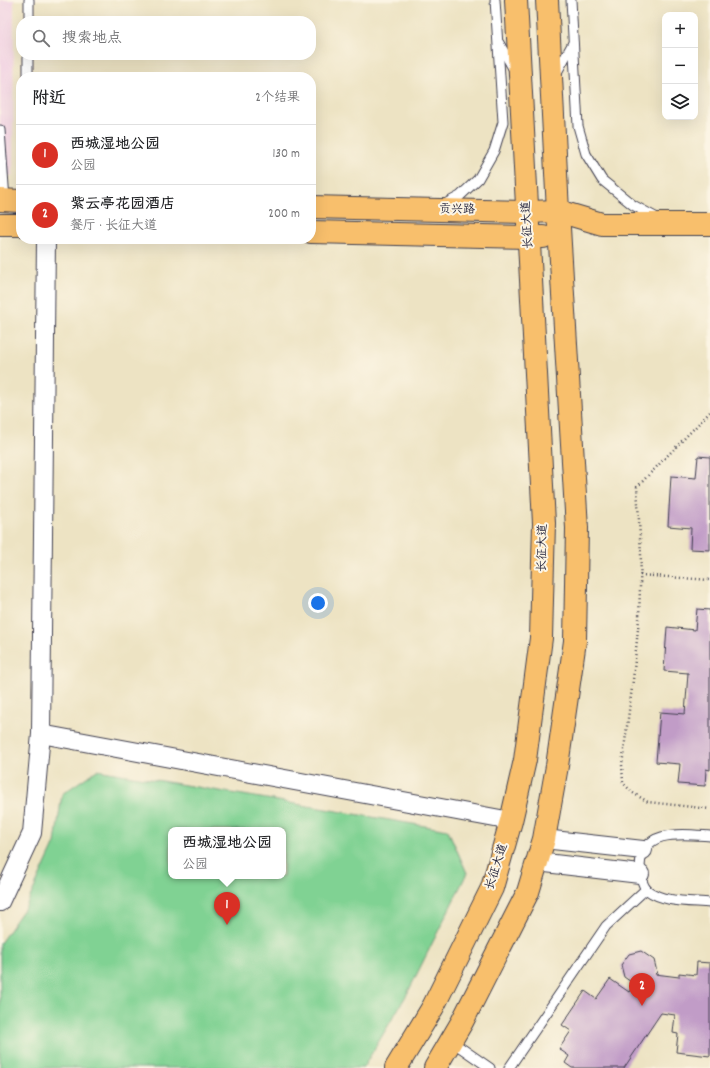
<!DOCTYPE html>
<html lang="zh">
<head>
<meta charset="utf-8">
<style>
	body { margin:0; font-family:Dekko,"LXGW WenKai TC",sans-serif; background:#f6f6f6; color:#202124 }
	.controls { position:absolute; right:12px; top:12px; display:grid; overflow:hidden; border-radius:8px; box-shadow:0 4px 16px #0002 }
	.controls button { width:36px; height:36px; display:grid; place-items:center; padding:0; border:0; border-bottom:1px solid #e0e0e0; background:#fff; color:#202124; font:20px sans-serif }
	.you { position:absolute; left:318px; top:603px; width:14px; height:14px; margin:-10px; border:3px solid #fff; border-radius:50%; background:#1a73e8; box-shadow:0 0 0 6px #1a73e833 }
	.badge { display:grid; place-items:center; width:26px; height:26px; border-radius:50%; background:#d93025; color:#fff; font-size:13px; font-weight:700 }
	.pin { position:absolute; translate:-50% -33px; filter:drop-shadow(0 1px 2px #0008) }
	.pin::after { content:''; position:absolute; top:21px; width:14px; height:12px; background:inherit; clip-path:polygon(0 0,100% 0,50% 100%) }
	.popup { position:absolute; left:168px; top:827px; width:118px; height:52px; box-sizing:border-box; display:grid; place-content:center; border-radius:8px; background:#fff; filter:drop-shadow(0 1px 3px #0005); font-size:13px; white-space:nowrap; color:#757577 }
	.popup b { font-size:15px; color:#202124 }
	.popup::after { content:''; position:absolute; left:50%; top:100%; margin-left:-8px; border:8px solid transparent; border-top-color:#fff }
	.list { margin:0; padding:0; list-style:none }
	h2 { display:flex; justify-content:space-between; align-items:center; height:52px; margin:0; padding:0 16px; font-size:17px }
	h2 small { font-size:13px; font-weight:400; color:#757577 }
	.list li { display:grid; grid-template-columns:26px 1fr auto; gap:12px; align-items:center; box-sizing:border-box; height:60px; padding:0 16px; border-top:1px solid #e0e0e0 }
	.list b { display:block; font-size:15px; white-space:nowrap }
	.list p { margin:0; font-size:13px; white-space:nowrap; color:#757577 }
	.list em { font-size:13px; font-style:normal; color:#757577 }
	.icon { flex:none; width:22px; height:22px; fill:none; stroke:currentColor; stroke-width:2; stroke-linecap:round; stroke-linejoin:round }
	.map { position:relative; flex:none; width:710px; height:1068px; overflow:hidden }
	.search { position:absolute; background:#fff; box-shadow:0 4px 16px #0002; left:16px; top:16px; width:300px; height:44px; display:flex; align-items:center; gap:10px; box-sizing:border-box; padding:0 14px; border-radius:16px; color:#757577; font-size:15px }
	.panel { position:absolute; background:#fff; box-shadow:0 4px 16px #0002; left:16px; top:72px; width:300px; height:172px; border-radius:16px }
	.map>svg:first-child { display:block }
</style>
</head>
<body>
<div class="map">
<svg width="710" height="1068" viewBox="0 0 710 1068">
	<rect width="100%" height="100%" fill="#fcf5e5"/>
	<filter id="ink" filterUnits="userSpaceOnUse"><feTurbulence type="fractalNoise" baseFrequency=".025" numOctaves="2"/><feDisplacementMap in="SourceGraphic" scale="8" xChannelSelector="R" yChannelSelector="G"/><feConvolveMatrix kernelMatrix="1 2 1 2 8 2 1 2 1" color-interpolation-filters="sRGB"/></filter>
	<filter id="wash" filterUnits="userSpaceOnUse"><feTurbulence type="fractalNoise" baseFrequency=".012" numOctaves="4" result="noise"/><feDisplacementMap in="SourceGraphic" scale="16" xChannelSelector="R" yChannelSelector="G"/><feGaussianBlur stdDeviation="0.9" result="paint"/><feColorMatrix in="noise" values="0 0 0 0 0 0 0 0 0 0 0 0 0 0 0 0 0 1.4 0 .05"/><feComposite in="paint" operator="in"/></filter>
	<g filter="url(#wash)">
		<rect width="100%" height="100%" fill="#ede3c3"/>
		<polygon fill="#f1d0e3" points="0,0 14,0 13,176 0,176"/>
		<path fill="#80d293" stroke="#517a67" fill-rule="evenodd" d="M 97,770 L 448,830 L 467,873 L 407,994 L 363,1068 L 0,1068 L 0,943 L 26,906 L 55,843 L 62,794 ZM 171,830 L 283,830 L 283,876 L 171,876 Z"/>
		<g id="blocks">
			<g fill="#c19cc7">
				<polygon points="698,456 710,457 710,550 690,549 691,528 668,526 671,476 696,478"/>
				<polygon points="697,609 710,610 710,770 706,769 705,786 678,784 680,764 656,762 660,712 685,714 688,673 664,671 667,627 695,630"/>
				<polygon points="641,951 654,960 657,972 655,974 679,977 679,973 696,975 697,962 710,963 710,1056 676,1052 678,1034 673,1033 675,1015 661,1013 624,1068 572,1068 565,1063 569,1056 559,1049 571,1031 562,1025 585,991 596,999 610,979 629,992 634,984 624,977 621,965 629,954"/>
			</g>
		</g>
	</g>
	<g filter="url(#ink)">
		<use href="#blocks" fill-opacity="0" stroke="#403f4f" stroke-width="1"/>
		<g fill="none" stroke-linecap="round" stroke-linejoin="round">
			<defs>
				<g id="service">
					<polyline points="571,0 578,126 586,154 602,180 633,205 657,218"/>
					<polyline points="29,21 29,0"/>
					<polyline points="499,43 514,70"/>
					<polyline points="556,74 573,43"/>
					<polyline points="28,77 28,55"/>
					<polyline points="0,130 5,200"/>
					<polyline points="443,205 460,196 478,179 494,151 503,122 495,0"/>
					<path d="M 710,836 C 682,834 641,828 640,867 C 640,874 642,885 647,890 C 664,903 691,901 710,903"/>
					<polyline points="451,1041 490,1068"/>
					<polyline points="509,1068 606,926 646,889"/>
				</g>
				<g id="minor">
					<polyline points="41,734 511,821"/>
					<polyline points="544,839 643,850"/>
					<polyline points="537,862 640,874"/>
					<polyline points="0,902 32,833 41,734 46,239"/>
				</g>
				<g id="primary">
					<polyline points="0,200 21,201"/>
					<polyline points="311,207 527,212 558,211 602,224 710,224"/>
					<polyline points="0,225 21,225"/>
					<polyline points="311,232 528,237 543,237"/>
					<polyline points="396,1068 433,1007 492,888 511,821 525,760 541,638 544,523 516,0"/>
					<polyline points="435,1068 462,1022 528,892 544,839 557,766 575,641 577,528 558,211 547,0"/>
				</g>
			</defs>
			<use href="#service" stroke="#403f4f" stroke-width="11"/>
			<use href="#minor" stroke="#403f4f" stroke-width="20"/>
			<use href="#primary" stroke="#403f4f" stroke-width="24"/>
			<g stroke="#403f4f" stroke-width="2.5" stroke-dasharray="1 3" stroke-linecap="butt">
				<polyline points="710,412 637,487 641,554 639,619 633,680 622,765 623,783 633,793 648,802 710,809"/>
				<polyline points="640,575 710,580"/>
			</g>
			<use href="#service" stroke="#fff" stroke-width="9"/>
			<use href="#minor" stroke="#fff" stroke-width="18"/>
			<use href="#primary" stroke="#f8bf6c" stroke-width="22"/>
		</g>
	</g>
	<g text-anchor="middle" dominant-baseline="central" stroke-width="4" stroke-linejoin="round" paint-order="stroke">
		<g font-size="12" fill="#22223b" stroke="#fcf5e5">
			<text transform="translate(457 210) rotate(1)">贡兴路</text>
			<text transform="translate(528 225) rotate(-93)">长征大道</text>
			<text transform="translate(543 548) rotate(-89)">长征大道</text>
			<text transform="translate(497 867) rotate(-72)">长征大道</text>
		</g>
	</g>
</svg>
<div class="controls">
<button>+</button>
<button>−</button>
<button><svg class="icon" aria-label="layers" viewBox="0 0 24 24"><path d="M12 4l9 5-9 5-9-5zM3 14l9 5 9-5"/></svg></button>
</div>
<div class="you"></div>
<div class="pin badge" style="left:227px;top:925px">1</div>
<div class="popup"><b>西城湿地公园</b>公园</div>
<div class="pin badge" style="left:642px;top:1006px">2</div>
<div class="search"><svg class="icon" aria-label="search" viewBox="0 0 24 24"><circle cx="10" cy="10" r="6"/><path d="M15 15l6 6"/></svg>搜索地点</div>
<section class="panel">
<h2>附近<small>2个结果</small></h2>
<ul class="list">
<li><span class="badge">1</span><div><b>西城湿地公园</b><p>公园</p></div><em>130 m</em></li>
<li><span class="badge">2</span><div><b>紫云亭花园酒店</b><p>餐厅 · 长征大道</p></div><em>200 m</em></li>
</ul>
</section>
</div>
</body>
</html>
